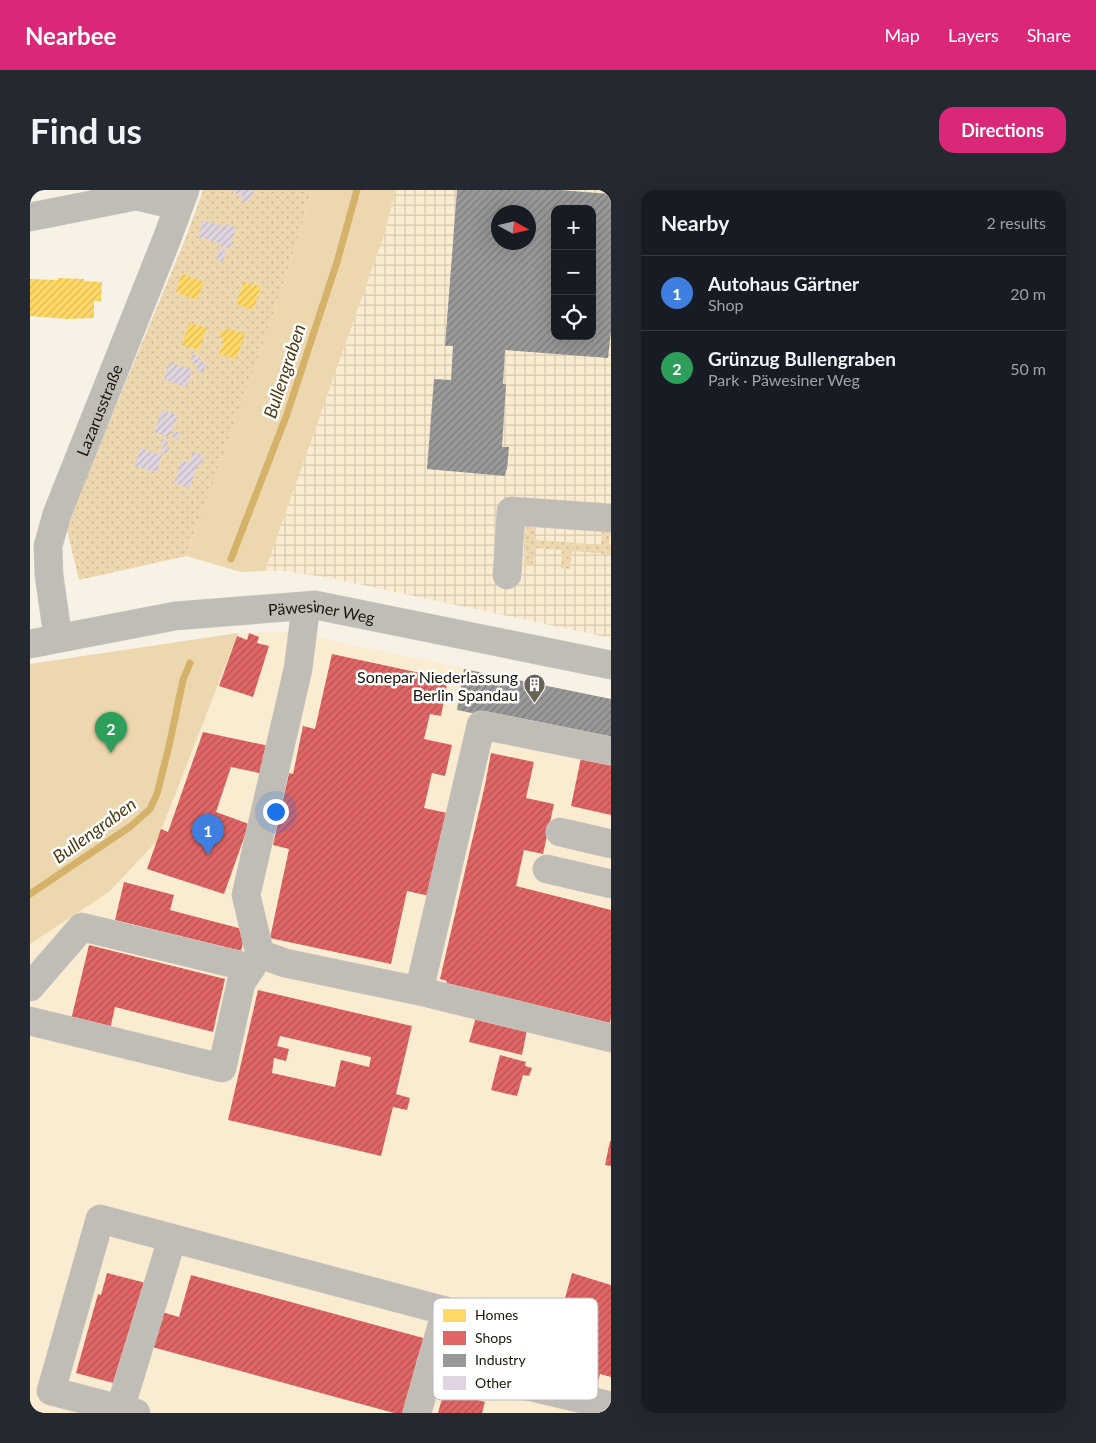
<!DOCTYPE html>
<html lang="en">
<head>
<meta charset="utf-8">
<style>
	body { margin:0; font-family:Lato,sans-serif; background:#242831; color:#f1f3f6 }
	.controls { position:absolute; right:15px; top:15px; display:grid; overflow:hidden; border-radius:10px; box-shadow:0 5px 20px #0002 }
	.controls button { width:45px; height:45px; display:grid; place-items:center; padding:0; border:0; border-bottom:1px solid #363941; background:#171b24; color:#f1f3f6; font:25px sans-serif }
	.compass { position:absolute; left:461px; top:15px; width:45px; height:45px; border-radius:50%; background:#171b24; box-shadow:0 5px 20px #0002; rotate:98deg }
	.you { position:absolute; left:245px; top:621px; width:18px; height:18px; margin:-12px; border:4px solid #fff; border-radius:50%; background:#1a73e8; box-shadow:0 0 0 8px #1a73e833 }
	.badge { display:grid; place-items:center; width:32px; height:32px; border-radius:50%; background:#db2777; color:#fff; font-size:16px; font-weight:700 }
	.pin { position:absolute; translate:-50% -41px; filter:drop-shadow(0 1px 2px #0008) }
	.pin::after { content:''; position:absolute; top:26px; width:18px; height:15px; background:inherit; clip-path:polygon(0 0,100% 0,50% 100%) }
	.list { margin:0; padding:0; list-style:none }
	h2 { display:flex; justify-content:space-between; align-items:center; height:65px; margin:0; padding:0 20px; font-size:21px }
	h2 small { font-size:16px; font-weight:400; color:#9ea1a6 }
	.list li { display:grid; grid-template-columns:32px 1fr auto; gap:15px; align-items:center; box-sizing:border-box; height:75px; padding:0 20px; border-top:1px solid #363941 }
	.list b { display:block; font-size:19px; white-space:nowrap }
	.list p { margin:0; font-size:16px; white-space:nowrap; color:#9ea1a6 }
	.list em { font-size:16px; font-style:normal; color:#9ea1a6 }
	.icon { flex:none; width:28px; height:28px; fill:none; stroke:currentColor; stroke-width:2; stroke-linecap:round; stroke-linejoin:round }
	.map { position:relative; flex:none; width:581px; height:1223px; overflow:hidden; border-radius:15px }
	header { display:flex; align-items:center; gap:30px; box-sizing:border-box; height:70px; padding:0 25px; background:#db2777; color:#fff }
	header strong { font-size:24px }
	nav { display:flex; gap:28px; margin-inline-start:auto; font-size:18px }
	.intro { display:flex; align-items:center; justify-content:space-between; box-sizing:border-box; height:120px; padding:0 30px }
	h1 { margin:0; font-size:35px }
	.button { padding:12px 22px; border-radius:15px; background:#db2777; color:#fff; font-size:18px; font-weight:700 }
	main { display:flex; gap:30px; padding:0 30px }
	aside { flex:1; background:#171b24; border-radius:15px; box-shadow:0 5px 20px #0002 }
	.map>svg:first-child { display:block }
</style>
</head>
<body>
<header>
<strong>Nearbee</strong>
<nav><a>Map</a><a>Layers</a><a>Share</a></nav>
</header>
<div class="intro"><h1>Find us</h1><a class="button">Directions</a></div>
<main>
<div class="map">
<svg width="581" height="1223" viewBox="0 0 581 1223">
	<defs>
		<pattern id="industrial-grid" width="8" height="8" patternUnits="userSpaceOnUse" patternTransform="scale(1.25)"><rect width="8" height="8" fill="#faecd0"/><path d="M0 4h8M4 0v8" fill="none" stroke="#d6cab1"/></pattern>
		<pattern id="grass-dots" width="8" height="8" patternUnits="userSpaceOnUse" patternTransform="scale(1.25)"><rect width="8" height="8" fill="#edd7ae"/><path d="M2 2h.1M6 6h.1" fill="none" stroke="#cbb894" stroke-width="1.8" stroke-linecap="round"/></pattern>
		<pattern id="homes-hatch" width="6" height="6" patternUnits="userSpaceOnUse" patternTransform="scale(1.25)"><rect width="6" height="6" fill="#ffd966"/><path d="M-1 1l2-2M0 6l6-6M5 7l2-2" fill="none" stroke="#dab957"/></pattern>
		<pattern id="shops-hatch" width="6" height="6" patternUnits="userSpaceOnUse" patternTransform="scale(1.25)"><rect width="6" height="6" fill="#e06666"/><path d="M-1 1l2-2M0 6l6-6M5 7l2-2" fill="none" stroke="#b55352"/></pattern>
		<pattern id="industry-hatch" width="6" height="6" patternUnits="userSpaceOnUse" patternTransform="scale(1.25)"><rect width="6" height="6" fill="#999"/><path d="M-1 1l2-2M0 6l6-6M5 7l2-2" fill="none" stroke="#7c7c7b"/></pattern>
		<pattern id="building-hatch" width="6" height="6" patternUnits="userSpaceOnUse" patternTransform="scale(1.25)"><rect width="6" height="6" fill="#dfd4df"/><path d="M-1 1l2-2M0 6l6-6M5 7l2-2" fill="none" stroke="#bfb5be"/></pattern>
	</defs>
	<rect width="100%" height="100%" fill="#f7f1e6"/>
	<polygon fill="#faecd0" points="261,442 581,509 581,1223 0,1223 0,754 79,702 127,651 208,443"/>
	<path fill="url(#industrial-grid)" fill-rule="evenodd" d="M 366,0 L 581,0 L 581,448 L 295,387 L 254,381 L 235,381 L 353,48 ZM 525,19 L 562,19 L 562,146 L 525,146 ZM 468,22 L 498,22 L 498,52 L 468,52 Z"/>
	<g fill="url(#grass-dots)">
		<path d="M 173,0 L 282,0 C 247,124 200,245 156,366 L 49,390 L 36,336 L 156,47 Z"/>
		<polygon points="497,333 505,334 504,350 571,355 572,339 580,339 579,356 581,356 581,364 542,361 540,379 531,378 532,360 504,358 503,376 494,375"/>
	</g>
	<g fill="#edd7ae">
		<path d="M 282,0 L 366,0 L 353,48 L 235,381 L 211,382 L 156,366 C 200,244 247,124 282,0 Z"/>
		<polygon points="208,443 127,651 79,702 0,754 0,474"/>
	</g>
	<g fill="url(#homes-hatch)">
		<polygon points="152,84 174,92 167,110 146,102"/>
		<polygon points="28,88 54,89 54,91 72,92 71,111 64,111 64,128 37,129 0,126 0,89 28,90"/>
		<polygon points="214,92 231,97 223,120 206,114"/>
		<polygon points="159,133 177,138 169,160 152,155"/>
		<polygon points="197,138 215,144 206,169 189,164 194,149 189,147 191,141 195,142"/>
	</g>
	<g fill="url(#shops-hatch)" fill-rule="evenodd">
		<polygon points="219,443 229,447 227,453 239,456 223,507 189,496 207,446 217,450"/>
		<polygon points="302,464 418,489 411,526 400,524 394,549 422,555 415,586 402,583 394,618 422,624 404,707 377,701 361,774 240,748 259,659 243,655 259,583 263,584 273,536 285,539"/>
		<polygon points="173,542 239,556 234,584 201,577 186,622 219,634 194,704 117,679 131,639 138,642"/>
		<polygon points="461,563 504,572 496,608 524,614 513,664 494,660 486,696 581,720 581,827 580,833 416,794 417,791 410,789 455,595"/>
		<polygon points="552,563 581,569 581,625 541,616"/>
		<polygon points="94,692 144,705 140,720 216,740 211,761 85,730"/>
		<polygon points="59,755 195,789 183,842 85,817 79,844 40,834"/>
		<path d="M 228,800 L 382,836 L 366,904 L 380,908 L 377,920 L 363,917 L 351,966 L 198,930 ZM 250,846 L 341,867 L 339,877 L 311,870 L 305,897 L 242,883 L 244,868 L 256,871 L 259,859 L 247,856 Z"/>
		<polygon points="446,827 497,840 492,865 439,852"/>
		<polygon points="470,865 496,872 495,876 502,878 499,886 493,885 487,906 461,900"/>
		<polygon points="580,951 581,951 581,976 575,975"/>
		<polygon points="77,1083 116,1093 87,1194 46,1183 68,1104 71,1105"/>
		<polygon points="542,1083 581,1095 581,1187 570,1184 565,1202 542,1195 547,1178 518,1170"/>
		<polygon points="161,1085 397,1149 374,1223 364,1223 122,1157 132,1122 149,1127"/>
		<polygon points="414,1201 455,1212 452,1223 408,1223"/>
	</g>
	<g fill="url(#industry-hatch)" fill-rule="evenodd">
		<path d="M 427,0 L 529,0 L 581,4 L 581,141 L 578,168 L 475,160 L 473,194 L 476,194 L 472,257 L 479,257 L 477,280 L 476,280 L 475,286 L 397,279 L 404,189 L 421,190 L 423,156 L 415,156 ZM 525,19 L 562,19 L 562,146 L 525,146 ZM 468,22 L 498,22 L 498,52 L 468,52 Z"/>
		<polygon points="434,479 581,509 581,551 427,520"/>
	</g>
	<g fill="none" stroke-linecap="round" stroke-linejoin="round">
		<g stroke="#d4b269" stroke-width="7">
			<polyline points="201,369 257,224 307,72 327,0"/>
			<polyline points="0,704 101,636 120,619 127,604 139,556 153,490 160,473"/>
		</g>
	</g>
	<g fill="url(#building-hatch)">
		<polygon points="204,0 224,0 221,9 219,8 218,13 211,11 212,5 203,3"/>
		<polygon points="173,30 195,37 196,34 206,37 200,59 189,56 190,53 168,47"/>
		<polygon points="189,59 196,61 193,72 186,69"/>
		<polygon points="162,164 170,167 169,171 176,173 173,183 166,180 167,174 161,172"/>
		<polygon points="139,173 162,179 157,197 134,190"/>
		<polygon points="132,220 148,225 139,247 124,242"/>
		<polygon points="144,241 150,243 147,250 142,248"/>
		<polygon points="132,249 138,251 137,257 130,254"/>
		<polygon points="133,256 139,258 137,264 131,262"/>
		<polygon points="110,258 132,265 126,282 104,276"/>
		<polygon points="163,262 174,266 170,276 168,275 159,298 144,293 152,270 159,273"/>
	</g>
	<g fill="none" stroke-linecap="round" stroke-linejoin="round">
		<defs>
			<g id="minor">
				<polyline points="0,27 106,6 149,16"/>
				<polyline points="477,385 481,321 581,328"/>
				<polyline points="276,416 268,479 216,705 230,764 255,773 389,801 451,535 581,561"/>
				<path id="s1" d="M 28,448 L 19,385 L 18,356 L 27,324 L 136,51 L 155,0"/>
				<path id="s2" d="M 0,454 L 145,426 L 285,415 L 581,475"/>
				<polyline points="530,642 581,654"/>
				<polyline points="517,679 581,694"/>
				<polyline points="0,797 52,737 221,778"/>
				<polyline points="389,801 581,848"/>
				<polyline points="0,831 192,878 211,793 230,764"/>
				<polyline points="401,1173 581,1216"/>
				<polyline points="90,1219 142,1049"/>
				<polyline points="106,1223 21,1201 70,1029 416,1121 387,1223"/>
			</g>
		</defs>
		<use href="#minor" stroke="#d2cdc4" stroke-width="29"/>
		<use href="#minor" stroke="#c0bcb6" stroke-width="28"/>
	</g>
	<defs>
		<symbol id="building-pin" viewBox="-11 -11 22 30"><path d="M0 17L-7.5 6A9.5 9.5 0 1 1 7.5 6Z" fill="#686256" stroke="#fff"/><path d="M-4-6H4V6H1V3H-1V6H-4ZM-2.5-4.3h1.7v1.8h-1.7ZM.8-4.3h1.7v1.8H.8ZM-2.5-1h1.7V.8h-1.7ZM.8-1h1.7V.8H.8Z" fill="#fff"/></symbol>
	</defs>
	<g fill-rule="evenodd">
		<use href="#building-pin" x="492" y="482" width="25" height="34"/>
	</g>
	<g text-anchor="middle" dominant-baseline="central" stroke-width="5" stroke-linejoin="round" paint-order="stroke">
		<g font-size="16" fill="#1b1508" stroke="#fff">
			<text stroke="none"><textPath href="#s1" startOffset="238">Lazarusstraße</textPath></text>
			<text stroke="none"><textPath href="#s2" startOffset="295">Päwesiner Weg</textPath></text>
		</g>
		<g font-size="16" fill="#1b1508" stroke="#fff" text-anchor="end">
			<text x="488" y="486">Sonepar Niederlassung<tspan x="488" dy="18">Berlin Spandau</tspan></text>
		</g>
		<g font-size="18" font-style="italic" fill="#4f3c13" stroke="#fff">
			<text transform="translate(254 181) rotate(-72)">Bullengraben</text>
			<text transform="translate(64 640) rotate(-36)">Bullengraben</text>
		</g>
	</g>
	<rect x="403" y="1108" width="165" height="102" rx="8" fill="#fff" stroke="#bbb9b5" stroke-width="1"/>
	<rect x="413" y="1119" width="23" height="13" fill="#ffd966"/>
	<rect x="413" y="1141" width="23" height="14" fill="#e06666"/>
	<rect x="413" y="1164" width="23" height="13" fill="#999"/>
	<rect x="413" y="1186" width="23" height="14" fill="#dfd4df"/>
	<g font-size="14" fill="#1b1508">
		<text x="445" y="1130">Homes</text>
		<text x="445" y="1153">Shops</text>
		<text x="445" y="1175">Industry</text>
		<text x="445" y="1198">Other</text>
	</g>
</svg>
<div class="controls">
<button>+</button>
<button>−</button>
<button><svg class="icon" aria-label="locate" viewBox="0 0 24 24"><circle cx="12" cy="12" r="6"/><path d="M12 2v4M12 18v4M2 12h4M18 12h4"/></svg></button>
</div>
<svg class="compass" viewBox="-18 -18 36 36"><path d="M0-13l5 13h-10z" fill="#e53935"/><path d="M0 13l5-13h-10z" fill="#9ea1a6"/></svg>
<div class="you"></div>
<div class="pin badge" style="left:178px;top:665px;background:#3f7fe0">1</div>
<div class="pin badge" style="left:81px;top:563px;background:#2e9e5b">2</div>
</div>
<aside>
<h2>Nearby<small>2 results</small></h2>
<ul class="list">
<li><span class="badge" style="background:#3f7fe0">1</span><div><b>Autohaus Gärtner</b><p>Shop</p></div><em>20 m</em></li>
<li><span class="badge" style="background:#2e9e5b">2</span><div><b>Grünzug Bullengraben</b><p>Park · Päwesiner Weg</p></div><em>50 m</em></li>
</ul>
</aside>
</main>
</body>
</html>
